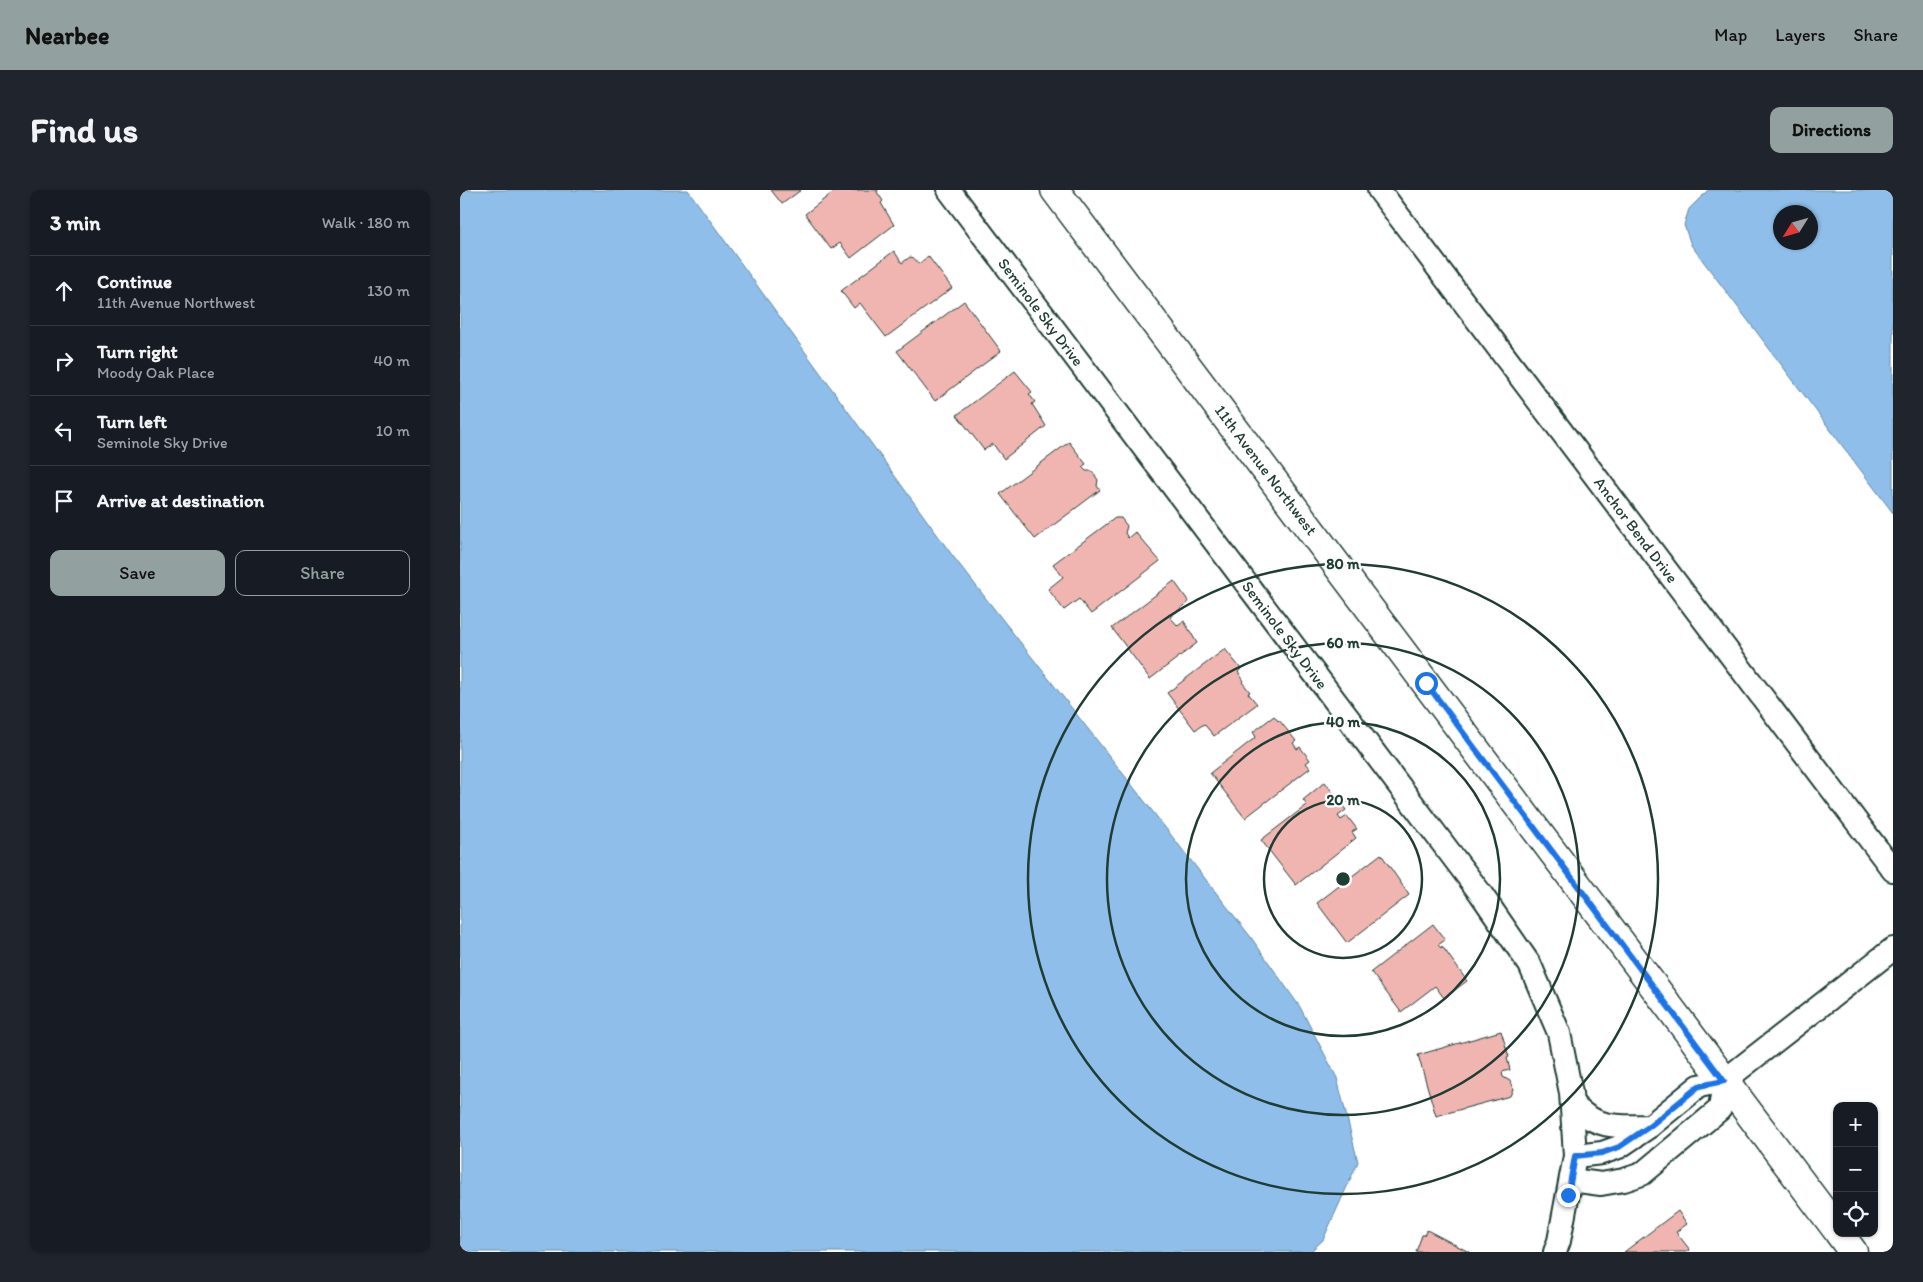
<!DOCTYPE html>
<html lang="en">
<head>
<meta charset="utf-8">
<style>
	body { margin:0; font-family:Itim,sans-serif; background:#20242c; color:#f1f3f6 }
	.controls { position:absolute; right:15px; bottom:15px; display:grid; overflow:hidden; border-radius:10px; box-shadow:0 1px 4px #0004 }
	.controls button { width:45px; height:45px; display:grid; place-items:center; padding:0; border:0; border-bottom:1px solid #363941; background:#171b24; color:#f1f3f6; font:25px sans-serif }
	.compass { position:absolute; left:1313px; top:15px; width:45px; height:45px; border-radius:50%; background:#171b24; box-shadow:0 1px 4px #0004; rotate:233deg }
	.stop { position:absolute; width:15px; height:15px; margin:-11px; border:4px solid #1a73e8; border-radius:50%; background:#fff }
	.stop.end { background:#1a73e8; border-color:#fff; box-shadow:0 1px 5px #0008 }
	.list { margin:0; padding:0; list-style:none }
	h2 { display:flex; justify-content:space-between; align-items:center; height:65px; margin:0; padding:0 20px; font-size:21px }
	h2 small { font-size:16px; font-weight:400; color:#9ea1a6 }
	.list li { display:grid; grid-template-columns:32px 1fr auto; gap:15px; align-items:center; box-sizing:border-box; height:70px; padding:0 20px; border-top:1px solid #363941 }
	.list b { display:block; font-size:19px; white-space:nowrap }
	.list p { margin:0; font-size:16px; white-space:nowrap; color:#9ea1a6 }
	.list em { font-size:16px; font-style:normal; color:#9ea1a6 }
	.actions { display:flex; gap:10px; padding:15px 20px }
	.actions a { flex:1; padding:11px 0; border:1px solid #92a19f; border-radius:10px; text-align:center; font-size:18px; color:#92a19f }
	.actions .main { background:#92a19f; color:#111 }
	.icon { flex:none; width:28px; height:28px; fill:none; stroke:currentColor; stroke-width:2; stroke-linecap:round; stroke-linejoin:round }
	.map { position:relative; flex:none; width:1433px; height:1062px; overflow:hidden; border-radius:10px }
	header { display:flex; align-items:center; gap:30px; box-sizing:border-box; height:70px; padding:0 25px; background:#92a19f; color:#111 }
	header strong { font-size:24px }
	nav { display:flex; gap:28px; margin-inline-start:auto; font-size:18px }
	.intro { display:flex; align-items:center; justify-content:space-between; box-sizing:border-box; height:120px; padding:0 30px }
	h1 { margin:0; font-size:35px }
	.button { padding:12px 22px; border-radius:10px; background:#92a19f; color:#111; font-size:18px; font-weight:700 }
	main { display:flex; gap:30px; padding:0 30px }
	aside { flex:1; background:#171b24; border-radius:10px; box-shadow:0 1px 4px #0004 }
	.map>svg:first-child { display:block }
</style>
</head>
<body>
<header>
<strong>Nearbee</strong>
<nav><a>Map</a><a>Layers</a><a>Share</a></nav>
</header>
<div class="intro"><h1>Find us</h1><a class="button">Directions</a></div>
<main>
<aside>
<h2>3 min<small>Walk · 180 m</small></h2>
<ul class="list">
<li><svg class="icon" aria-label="ahead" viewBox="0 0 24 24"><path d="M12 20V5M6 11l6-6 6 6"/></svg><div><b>Continue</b><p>11th Avenue Northwest</p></div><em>130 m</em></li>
<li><svg class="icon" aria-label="right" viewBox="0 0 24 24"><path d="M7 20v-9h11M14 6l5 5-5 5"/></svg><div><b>Turn right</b><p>Moody Oak Place</p></div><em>40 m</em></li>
<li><svg class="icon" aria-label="left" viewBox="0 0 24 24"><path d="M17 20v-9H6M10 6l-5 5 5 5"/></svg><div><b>Turn left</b><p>Seminole Sky Drive</p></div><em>10 m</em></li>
<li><svg class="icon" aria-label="arrive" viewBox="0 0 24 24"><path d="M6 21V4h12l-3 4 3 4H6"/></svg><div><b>Arrive at destination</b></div></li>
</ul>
<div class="actions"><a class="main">Save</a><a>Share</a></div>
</aside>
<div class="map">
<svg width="1433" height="1062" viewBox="0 0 1433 1062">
	<rect width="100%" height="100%" fill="#fff"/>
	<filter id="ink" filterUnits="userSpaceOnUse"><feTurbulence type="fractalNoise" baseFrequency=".02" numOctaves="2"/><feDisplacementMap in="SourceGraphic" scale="10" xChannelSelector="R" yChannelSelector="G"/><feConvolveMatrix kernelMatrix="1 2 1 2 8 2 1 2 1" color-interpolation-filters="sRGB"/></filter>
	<g filter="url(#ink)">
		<g fill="#8ebee9" stroke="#628aa1" fill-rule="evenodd">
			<polygon points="0,0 228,0 492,365 790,746 840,817 877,888 898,972 863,1050 850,1062 0,1062"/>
			<path d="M 1248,0 L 1433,0 L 1433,323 L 1231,55 L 1224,35 L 1229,19 ZM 1320,22 L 1350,22 L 1350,52 L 1320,52 Z"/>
		</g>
		<g fill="#f1b5b1" stroke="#1f3d34">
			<polygon points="311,0 341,0 322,14"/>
			<polygon points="376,0 418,0 417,2 423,11 421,13 434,35 391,68 380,53 371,59 345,24"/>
			<polygon points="434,61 442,73 450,67 454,68 459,74 468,66 492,98 426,147 400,113 394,118 381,101"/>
			<polygon points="504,111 541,161 475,211 437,161"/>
			<polygon points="555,181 572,202 569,204 575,212 572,214 586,236 544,269 533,254 524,260 497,225"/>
			<polygon points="609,252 626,274 622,277 626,281 632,281 638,290 637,296 640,300 575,349 540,304"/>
			<polygon points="655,328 661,328 667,336 665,343 668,348 675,342 700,371 631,424 619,409 604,420 588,399 603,387 593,374"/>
			<polygon points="714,391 729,412 710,427 718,436 724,431 737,453 690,489 652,438"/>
			<polygon points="765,459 781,479 778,482 784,491 782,492 790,502 788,503 797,514 754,546 744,534 735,540 707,503"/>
			<polygon points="814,526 818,531 819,530 836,551 833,553 837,559 840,557 850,570 846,573 850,578 785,628 750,583 796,547 793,542"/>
			<polygon points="865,592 886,620 878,626 881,630 887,626 897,639 892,642 896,648 836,695 801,650 847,615 843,610"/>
			<polygon points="921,664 949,705 887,753 857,713"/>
			<polygon points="973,734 985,750 978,755 981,758 982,756 1007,791 984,808 975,796 941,822 911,782"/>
			<polygon points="1041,841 1049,867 1047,868 1050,880 1042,882 1043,887 1050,891 1053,899 1050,906 976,926 958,865"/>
			<polygon points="1218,1021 1227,1034 1216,1042 1230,1060 1227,1062 1164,1062"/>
			<polygon points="967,1040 1009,1062 956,1062 962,1045 964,1045"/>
		</g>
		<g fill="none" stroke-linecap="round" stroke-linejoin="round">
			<defs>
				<g id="minor">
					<polyline points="489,0 1021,704 1070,775 1099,843 1111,903 1115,966 1099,1051 1095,1062"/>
					<polyline points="919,0 1433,680"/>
					<path d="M 1112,913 C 1134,939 1158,937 1190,936"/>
					<polyline points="1115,966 1142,963 1159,957 1190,936 1239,896 1264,891 1433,759"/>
					<polyline points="1111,990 1141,994 1164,990 1182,984 1260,919 1264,891"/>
				</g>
				<g id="tertiary">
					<polyline points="595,0 1377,1040"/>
					<polyline points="1379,1043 1393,1062"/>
				</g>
			</defs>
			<use href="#minor" stroke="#1f3d34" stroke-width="26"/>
			<use href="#tertiary" stroke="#1f3d34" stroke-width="31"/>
			<use href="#minor" stroke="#fff" stroke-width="22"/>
			<use href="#tertiary" stroke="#fff" stroke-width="28"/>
		</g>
	</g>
	<g fill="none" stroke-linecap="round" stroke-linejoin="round" filter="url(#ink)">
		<polyline stroke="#1a73e8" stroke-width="6" points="966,493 1264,891 1239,896 1190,936 1159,957 1142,963 1115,966 1108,1005"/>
	</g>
	<g fill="none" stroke="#1f3d34" stroke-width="2.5">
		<circle cx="883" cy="689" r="79"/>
		<circle cx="883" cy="689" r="157"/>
		<circle cx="883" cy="689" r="236"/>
		<circle cx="883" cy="689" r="315"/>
	</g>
	<g text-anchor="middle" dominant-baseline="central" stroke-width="4.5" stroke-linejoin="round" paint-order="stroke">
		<g font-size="16" fill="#1f3d34" stroke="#fff">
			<text transform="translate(581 122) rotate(53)">Seminole Sky Drive</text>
			<text transform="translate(806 280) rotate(53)">11th Avenue Northwest</text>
			<text transform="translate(1176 340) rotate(53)">Anchor Bend Drive</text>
			<text transform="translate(825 445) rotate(53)">Seminole Sky Drive</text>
		</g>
	</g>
	<circle cx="883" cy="689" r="8" fill="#1f3d34" stroke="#fff" stroke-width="2.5"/>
	<g font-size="15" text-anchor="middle" font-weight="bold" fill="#1f3d34" stroke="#fff" stroke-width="4.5" stroke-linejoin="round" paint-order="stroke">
		<text x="883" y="379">80 m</text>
		<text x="883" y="458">60 m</text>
		<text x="883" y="537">40 m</text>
		<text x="883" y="615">20 m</text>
	</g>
</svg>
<div class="controls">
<button>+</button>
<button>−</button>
<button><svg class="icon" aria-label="locate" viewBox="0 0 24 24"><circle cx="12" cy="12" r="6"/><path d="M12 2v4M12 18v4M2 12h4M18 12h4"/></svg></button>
</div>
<svg class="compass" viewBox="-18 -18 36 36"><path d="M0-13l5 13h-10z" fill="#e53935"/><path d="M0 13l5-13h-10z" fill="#9ea1a6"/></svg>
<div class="stop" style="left:966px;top:493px"></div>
<div class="stop end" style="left:1108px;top:1005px"></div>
</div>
</main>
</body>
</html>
